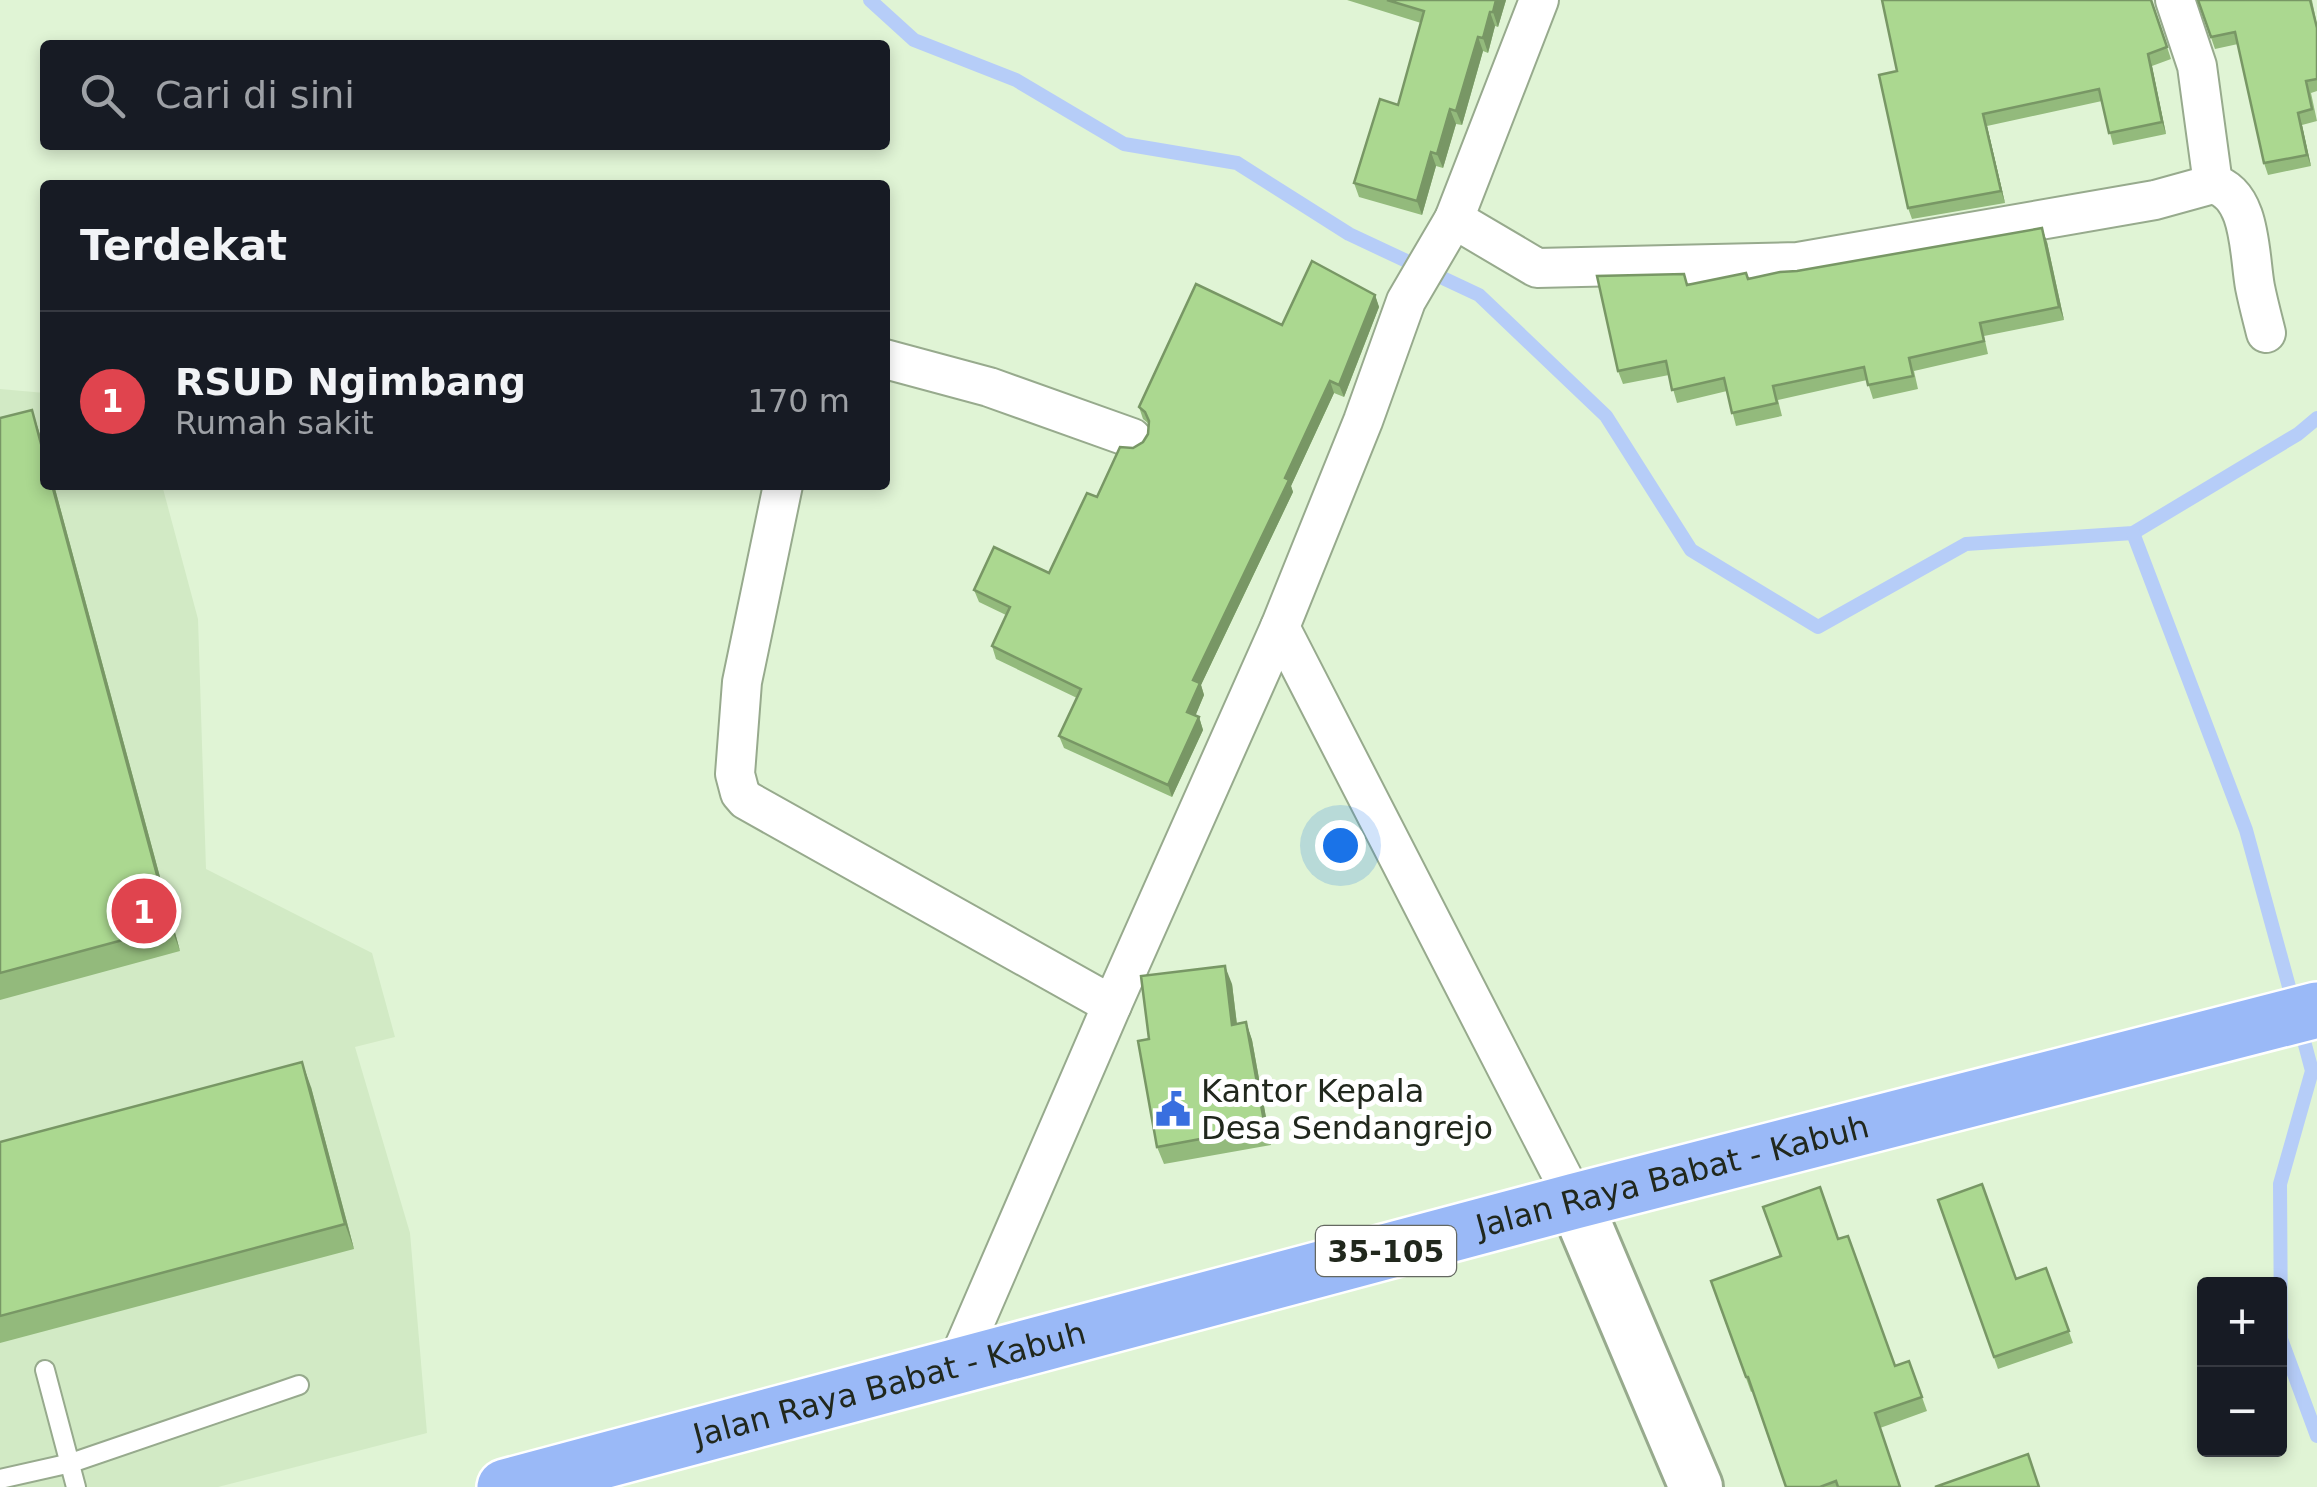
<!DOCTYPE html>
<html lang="id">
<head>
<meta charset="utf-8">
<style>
	body { margin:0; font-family:"DejaVu Sans",sans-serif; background:#242831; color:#f1f3f6 }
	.controls { position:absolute; right:30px; bottom:30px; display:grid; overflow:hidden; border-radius:10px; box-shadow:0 5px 15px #0003 }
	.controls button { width:90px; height:90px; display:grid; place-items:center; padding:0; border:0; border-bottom:2px solid #363941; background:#171b24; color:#f1f3f6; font:50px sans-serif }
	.you { position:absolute; left:1340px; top:845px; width:35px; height:35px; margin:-25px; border:8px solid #fff; border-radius:50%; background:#1a73e8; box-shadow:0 0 0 15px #1a73e833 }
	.badge { display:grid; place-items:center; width:65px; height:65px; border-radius:50%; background:#0f766e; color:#fff; font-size:32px; font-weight:700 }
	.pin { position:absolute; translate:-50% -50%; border:5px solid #fff; box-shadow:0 2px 10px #0006 }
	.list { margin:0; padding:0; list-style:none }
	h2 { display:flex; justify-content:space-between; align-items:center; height:130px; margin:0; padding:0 40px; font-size:42px }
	h2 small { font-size:32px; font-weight:400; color:#9ea1a6 }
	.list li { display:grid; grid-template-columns:65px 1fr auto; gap:30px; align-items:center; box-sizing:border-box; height:180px; padding:0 40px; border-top:2px solid #363941 }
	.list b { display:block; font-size:38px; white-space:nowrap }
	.list p { margin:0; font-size:32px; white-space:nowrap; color:#9ea1a6 }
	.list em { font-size:32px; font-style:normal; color:#9ea1a6 }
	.icon { flex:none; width:55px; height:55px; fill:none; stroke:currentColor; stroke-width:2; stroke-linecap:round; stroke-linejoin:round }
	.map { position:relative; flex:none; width:2317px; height:1487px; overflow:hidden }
	.search { position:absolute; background:#171b24; box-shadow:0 5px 15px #0003; left:40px; top:40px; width:850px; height:110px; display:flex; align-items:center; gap:25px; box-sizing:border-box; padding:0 35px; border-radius:10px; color:#9ea1a6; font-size:38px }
	.panel { position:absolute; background:#171b24; box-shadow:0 5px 15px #0003; left:40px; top:180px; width:850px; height:310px; border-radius:10px }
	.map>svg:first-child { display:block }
</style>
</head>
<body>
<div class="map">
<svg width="2317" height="1487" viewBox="0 0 2317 1487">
	<rect width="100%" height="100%" fill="#e0f4d5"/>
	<polygon fill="#d2eac5" points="0,389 45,393 45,485 162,485 198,619 206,869 372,953 395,1037 355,1047 410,1233 427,1433 218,1487 0,1487"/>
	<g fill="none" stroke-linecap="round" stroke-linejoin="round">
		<g stroke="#b6cdf8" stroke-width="14">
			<polyline points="870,0 914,40 1016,80 1124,144 1237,163 1349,234 1479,295 1606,416 1691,550 1818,627 1966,544 2133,533 2298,434 2317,418"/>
			<polyline points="2133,533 2246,830 2294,1005"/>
			<polyline points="2300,1026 2312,1071 2280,1184 2281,1339 2317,1436"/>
		</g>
		<defs>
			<g id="service">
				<polyline points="45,1370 76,1487"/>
				<polyline points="0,1479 71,1463 299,1385"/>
			</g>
			<g id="minor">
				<polyline points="2175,0 2197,66 2213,184"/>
				<path d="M 1454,219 L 1537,268 L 1798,262 L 2155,200 L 2213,184 C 2252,194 2249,255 2255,287 C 2258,302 2262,317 2266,333"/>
				<polyline points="885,359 989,387 1132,438"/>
				<polyline points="783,485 742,682 735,774 740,793 746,800 1112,1005"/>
				<polyline points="1280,627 1575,1201"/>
				<polyline points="956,1366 1112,1005 1280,627 1363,421 1406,301 1454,219 1539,0"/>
			</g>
			<polyline id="secondary" points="1575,1201 1696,1487"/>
			<g id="primary">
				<path id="s1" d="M 505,1487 L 1575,1201 L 2317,1010"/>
			</g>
		</defs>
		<use href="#service" stroke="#97aa8d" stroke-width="22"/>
		<use href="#minor" stroke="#97aa8d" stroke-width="42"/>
		<use href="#secondary" stroke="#97aa8d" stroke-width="58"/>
		<use href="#primary" stroke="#fff" stroke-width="60"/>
		<use href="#service" stroke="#fff" stroke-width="18"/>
		<use href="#minor" stroke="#fff" stroke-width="38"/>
		<use href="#secondary" stroke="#fff" stroke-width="52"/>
		<use href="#primary" stroke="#9ab9f7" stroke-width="55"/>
	</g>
	<g fill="#93ba7c">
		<polygon points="1347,0 1506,0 1498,27 1495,26 1488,53 1483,51 1462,125 1456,124 1443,168 1436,166 1422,215 1359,197 1354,183 1398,105 1421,23"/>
		<polygon points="2198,0 2312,0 2317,25 2317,91 2311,93 2317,121 2302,125 2311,166 2268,175 2264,163 2238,44 2215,49"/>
		<polygon points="2154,7 2171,59 2152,66 2166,134 2113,145 2102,101 1987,126 2005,203 1912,219 1908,208 1897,71"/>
		<polygon points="2047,242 2064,320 1984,336 1988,354 1914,371 1918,389 1873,399 1867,380 1778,400 1782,416 1736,426 1727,391 1677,403 1669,375 1623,384 1618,371 1684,274 1688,285"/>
		<polygon points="1375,295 1379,307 1344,397 1334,393 1291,486 1293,492 1201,685 1204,695 1195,716 1199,717 1203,730 1172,797 1064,748 1059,736 1077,698 996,659 992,646 1006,615 979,602 974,590 1049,573 1097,497 1133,448 1143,442 1148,434 1149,424 1143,419 1139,407 1282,325"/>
		<polygon points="0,418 41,435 45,450 45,485 54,485 180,951 0,1000"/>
		<polygon points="1232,984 1237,1024 1246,1022 1252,1040 1271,1145 1164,1164 1157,1147"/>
		<polygon points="311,1087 354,1249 0,1343 0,1142"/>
		<polygon points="1938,1200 2016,1279 2046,1268 2073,1343 1998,1369"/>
		<polygon points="1838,1239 1895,1366 1909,1361 1927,1411 1880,1428 1901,1487 1786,1487 1753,1391 1751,1392 1711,1281"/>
	</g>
	<g fill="#789765">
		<polygon points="1496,0 1506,0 1498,27 1493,12"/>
		<polygon points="1490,12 1495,26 1488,53 1483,38"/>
		<polygon points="1478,37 1483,51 1462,125 1456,111"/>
		<polygon points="2148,54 2152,66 2166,134 2162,122"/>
		<polygon points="1450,109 1456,124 1443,168 1437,154"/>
		<polygon points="2298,113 2302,125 2311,166 2307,155"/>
		<polygon points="1983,114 1987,126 2005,203 2001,191"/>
		<polygon points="1431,152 1436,166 1422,215 1417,201"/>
		<polygon points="2042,228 2047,242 2064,320 2059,307"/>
		<polygon points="1375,295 1379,307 1344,397 1339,385"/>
		<polygon points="1330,381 1334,393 1291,486 1293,492 1201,685 1204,695 1192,724 1187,712 1193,680"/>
		<polygon points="32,410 45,450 45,459"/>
		<polygon points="52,485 54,485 180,951 171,927"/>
		<polygon points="1199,717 1203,730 1172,797 1168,785"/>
		<polygon points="1225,966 1232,984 1239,1042 1232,1025"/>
		<polygon points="1246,1022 1252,1040 1271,1145 1265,1127"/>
		<polygon points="302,1062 311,1087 354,1249 345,1224"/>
	</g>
	<g fill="#abd890" stroke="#789765" stroke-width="2.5">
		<polygon points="1387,0 1496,0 1493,12 1490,12 1483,38 1478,37 1456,111 1450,109 1437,154 1431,152 1417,201 1354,183 1380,99 1398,105 1424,11"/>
		<polygon points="1882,0 2151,0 2167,47 2148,54 2162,122 2109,133 2099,89 1983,114 2001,191 1908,208 1879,75 1897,71"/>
		<polygon points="2198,0 2310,0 2317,28 2317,79 2306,81 2312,109 2298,113 2307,155 2264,163 2235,32 2211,37"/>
		<polygon points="2042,228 2059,307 1980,323 1984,341 1909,358 1913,376 1868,385 1864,367 1773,386 1777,403 1732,413 1724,378 1672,390 1666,361 1618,371 1597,276 1684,274 1687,285 1746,273 1748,279 1780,272 1797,271"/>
		<polygon points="1312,261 1375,295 1339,385 1330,381 1285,478 1289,480 1193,680 1200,683 1187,712 1199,717 1168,785 1059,736 1081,689 992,646 1010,607 974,590 994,547 1049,573 1087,493 1097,497 1120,447 1133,448 1143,442 1148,434 1149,421 1145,412 1139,407 1196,284 1282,325"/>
		<polygon points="32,410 45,459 45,485 52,485 171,927 0,973 0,418"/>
		<polygon points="1225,966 1232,1025 1246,1022 1265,1127 1157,1147 1138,1041 1149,1039 1141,976"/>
		<polygon points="302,1062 345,1224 0,1316 0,1142"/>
		<polygon points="1982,1184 2016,1279 2046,1268 2069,1331 1994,1357 1938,1200"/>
		<polygon points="1820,1187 1838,1239 1848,1236 1895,1366 1909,1361 1922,1397 1875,1413 1900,1487 1838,1487 1836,1481 1820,1487 1786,1487 1748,1377 1746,1377 1711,1281 1781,1256 1763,1207"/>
		<polygon points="2028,1454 2039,1487 1935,1487"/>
	</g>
	<defs>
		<symbol id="civic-bare" viewBox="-9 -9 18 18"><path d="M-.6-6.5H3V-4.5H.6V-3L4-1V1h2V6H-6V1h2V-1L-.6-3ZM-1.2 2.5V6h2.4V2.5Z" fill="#396fdf" stroke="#fff" stroke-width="2.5" paint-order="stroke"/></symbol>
	</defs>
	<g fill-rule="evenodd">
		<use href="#civic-bare" x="1148" y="1084" width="50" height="50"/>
	</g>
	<g text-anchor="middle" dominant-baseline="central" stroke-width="10" stroke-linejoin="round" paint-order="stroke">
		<rect fill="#fff" stroke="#646861" stroke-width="2.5" x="1316" y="1226" width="140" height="50" rx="8"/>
		<g font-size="30" font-weight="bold" fill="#21281d">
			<text x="1386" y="1251">35-105</text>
		</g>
		<g font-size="32" fill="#21281d" stroke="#fff" text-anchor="start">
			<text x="1201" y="1091">Kantor Kepala<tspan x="1201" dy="37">Desa Sendangrejo</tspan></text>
		</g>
		<g font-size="32" fill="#21281d" stroke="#fff">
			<text stroke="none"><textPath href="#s1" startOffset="1208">Jalan Raya Babat - Kabuh</textPath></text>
			<text stroke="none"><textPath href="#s1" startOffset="398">Jalan Raya Babat - Kabuh</textPath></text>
		</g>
	</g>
</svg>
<div class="controls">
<button>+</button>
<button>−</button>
</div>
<div class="you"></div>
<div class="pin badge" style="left:144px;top:911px;background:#e0444e">1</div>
<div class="search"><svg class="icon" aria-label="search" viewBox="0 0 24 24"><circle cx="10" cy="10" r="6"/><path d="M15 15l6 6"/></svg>Cari di sini</div>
<section class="panel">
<h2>Terdekat<small></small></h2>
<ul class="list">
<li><span class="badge" style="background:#e0444e">1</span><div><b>RSUD Ngimbang</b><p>Rumah sakit</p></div><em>170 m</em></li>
</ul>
</section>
</div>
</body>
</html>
